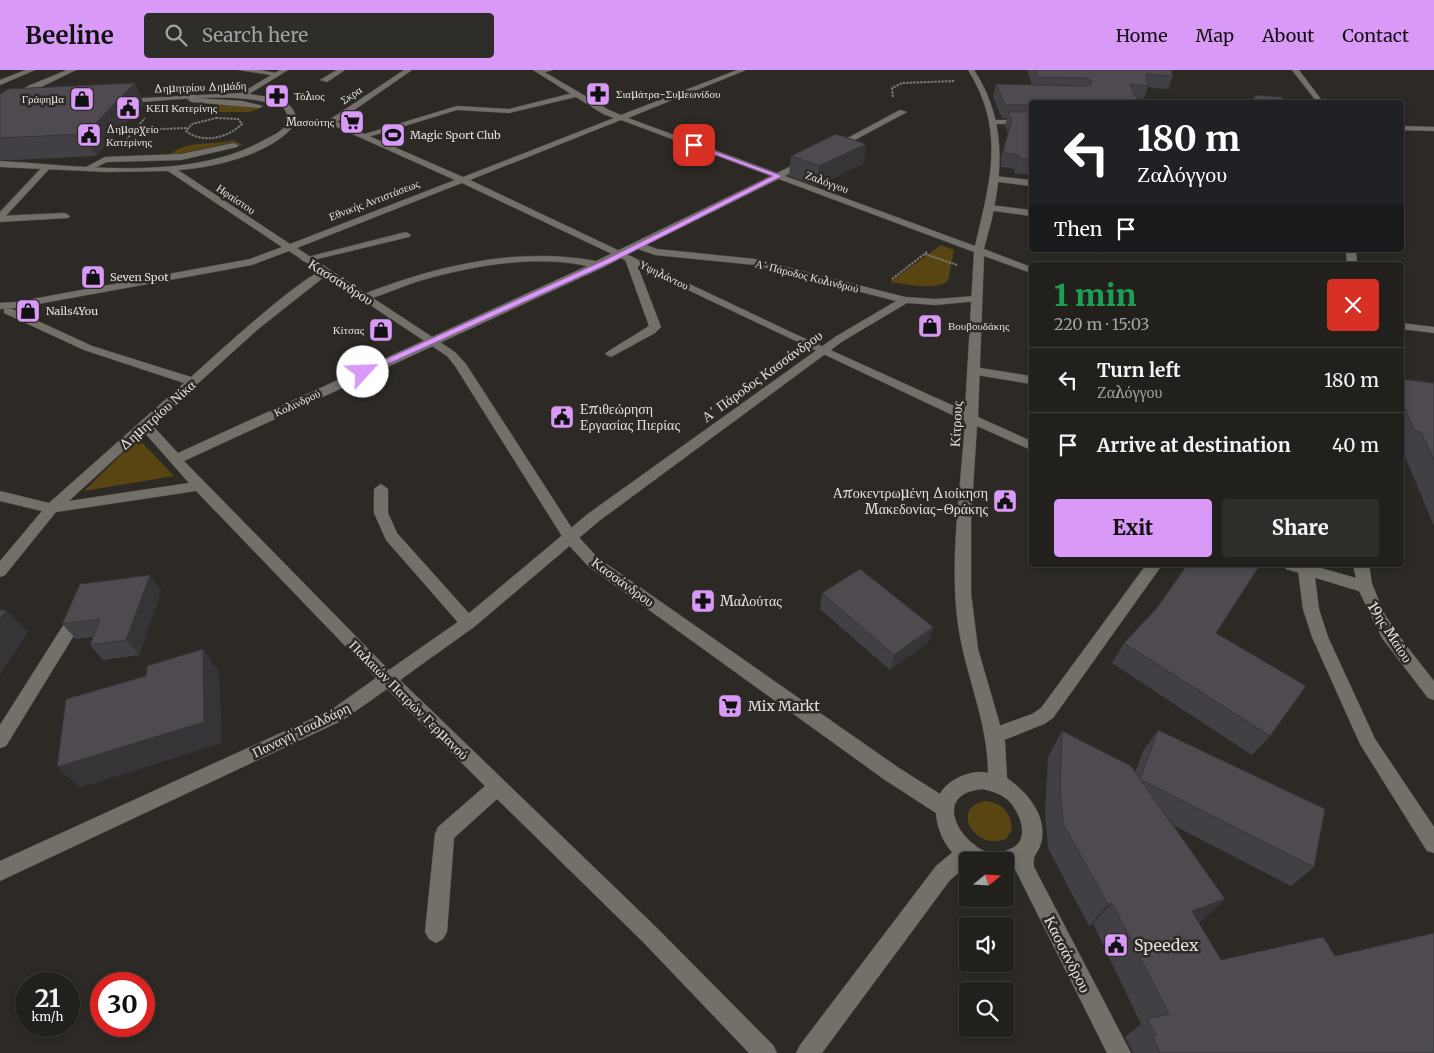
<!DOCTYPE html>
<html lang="en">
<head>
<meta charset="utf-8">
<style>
	:root { --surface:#22201c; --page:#2e2d29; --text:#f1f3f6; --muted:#a2a3a3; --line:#3f3e3b; --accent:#d99af7 }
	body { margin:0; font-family:Merriweather,serif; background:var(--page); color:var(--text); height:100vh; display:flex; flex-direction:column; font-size:19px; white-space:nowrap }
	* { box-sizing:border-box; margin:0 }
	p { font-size:16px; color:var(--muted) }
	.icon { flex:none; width:28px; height:28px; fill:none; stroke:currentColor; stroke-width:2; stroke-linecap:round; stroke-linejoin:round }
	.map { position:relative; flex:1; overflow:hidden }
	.side { position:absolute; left:1029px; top:192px; width:375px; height:305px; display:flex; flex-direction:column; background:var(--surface); border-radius:5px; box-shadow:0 2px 8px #0003,0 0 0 1px var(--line) }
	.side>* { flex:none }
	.hud { position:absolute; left:1029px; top:30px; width:375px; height:152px; border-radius:5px; box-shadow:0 2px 8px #0003,0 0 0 1px var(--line); background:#202124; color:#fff; overflow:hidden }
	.needle { width:32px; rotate:72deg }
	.buttons { position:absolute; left:959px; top:782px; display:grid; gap:10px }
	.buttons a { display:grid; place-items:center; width:55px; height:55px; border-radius:5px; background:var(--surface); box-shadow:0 2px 8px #0003,0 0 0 1px var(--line); font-size:25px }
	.speed { position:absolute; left:15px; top:902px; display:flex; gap:10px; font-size:25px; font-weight:700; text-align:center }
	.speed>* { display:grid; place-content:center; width:65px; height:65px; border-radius:50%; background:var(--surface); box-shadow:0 2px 8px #0003,0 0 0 1px var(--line); line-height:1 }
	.speed small { font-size:12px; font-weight:400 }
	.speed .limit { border:8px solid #d22; background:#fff; color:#111 }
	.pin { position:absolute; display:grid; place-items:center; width:42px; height:42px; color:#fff; margin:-21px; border-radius:10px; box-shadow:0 2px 8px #0006 }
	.me { position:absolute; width:55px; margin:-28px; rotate:65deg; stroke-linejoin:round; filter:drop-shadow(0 0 4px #0008) }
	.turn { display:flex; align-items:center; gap:18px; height:105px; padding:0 25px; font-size:22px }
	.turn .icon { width:65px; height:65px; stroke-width:2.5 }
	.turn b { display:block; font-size:35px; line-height:42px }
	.then { display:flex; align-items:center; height:48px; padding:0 25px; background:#0003; gap:10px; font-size:19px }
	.round { display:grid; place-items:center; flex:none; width:52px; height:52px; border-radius:5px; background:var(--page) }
	.head { display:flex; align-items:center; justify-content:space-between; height:85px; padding:0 25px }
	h1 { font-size:30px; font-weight:800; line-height:38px; color:#1e9e55 }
	.primary-button { display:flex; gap:10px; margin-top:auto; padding:10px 25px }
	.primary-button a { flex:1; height:58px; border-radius:5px; background:var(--accent); color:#111; font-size:20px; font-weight:800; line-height:58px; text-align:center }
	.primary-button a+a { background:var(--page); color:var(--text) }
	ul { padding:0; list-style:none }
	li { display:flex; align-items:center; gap:15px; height:65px; padding:0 25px; border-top:1px solid var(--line) }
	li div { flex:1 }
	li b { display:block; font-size:19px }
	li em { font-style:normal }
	header { display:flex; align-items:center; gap:30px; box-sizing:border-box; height:70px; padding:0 25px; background:var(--accent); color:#111 }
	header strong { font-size:24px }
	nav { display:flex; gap:28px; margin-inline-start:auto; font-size:18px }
	.search { width:350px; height:45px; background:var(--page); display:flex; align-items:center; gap:12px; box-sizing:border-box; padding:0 18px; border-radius:5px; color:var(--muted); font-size:19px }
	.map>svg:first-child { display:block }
	.green { fill:#594512 }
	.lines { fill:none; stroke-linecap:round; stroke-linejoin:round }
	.lane-casing { stroke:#4a4844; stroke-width:1 }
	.street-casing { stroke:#4a4844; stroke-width:1 }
	.secondary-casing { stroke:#4a4844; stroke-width:1 }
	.path { stroke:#7a7874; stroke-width:2; stroke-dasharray:2.5 1; stroke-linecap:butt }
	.lane { fill:#737069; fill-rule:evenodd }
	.street { fill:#737069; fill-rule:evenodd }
	.secondary { fill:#737069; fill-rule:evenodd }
	.wall { fill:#434045 }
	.shaded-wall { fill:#373438 }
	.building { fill:#4e4a50; stroke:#373438 }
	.route { fill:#d99af7; stroke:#8d64a1 }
	.labels { text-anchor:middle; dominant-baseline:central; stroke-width:5; stroke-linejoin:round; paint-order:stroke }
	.far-street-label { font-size:11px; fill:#e1e0dc; stroke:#2d2a25 }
	.far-poi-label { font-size:11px; fill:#e1e0dc; stroke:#2d2a25; text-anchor:start }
	.street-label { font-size:14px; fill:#e1e0dc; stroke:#2d2a25 }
	.poi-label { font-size:14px; fill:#e1e0dc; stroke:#2d2a25; text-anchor:start }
	.near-poi-label { font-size:16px; fill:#e1e0dc; stroke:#2d2a25; text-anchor:start }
	.near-street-label { font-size:16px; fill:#e1e0dc; stroke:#2d2a25 }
</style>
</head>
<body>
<header>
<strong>Beeline</strong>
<div class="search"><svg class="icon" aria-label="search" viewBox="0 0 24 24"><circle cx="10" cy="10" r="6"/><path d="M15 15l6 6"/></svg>Search here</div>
<nav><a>Home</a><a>Map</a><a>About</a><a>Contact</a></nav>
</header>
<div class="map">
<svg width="1434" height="983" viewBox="0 0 1434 983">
	<rect width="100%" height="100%" fill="#2d2a25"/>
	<g class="green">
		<path d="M215,34L256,38L266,36L250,42H217L214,36Z"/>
		<path d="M233,70L243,75L239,76L233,72L169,86C185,69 213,76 233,70Z"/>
		<path d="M941,175L954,180L948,211C933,221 908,214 890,212Z"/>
		<path d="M138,368L174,406L84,421Z"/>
		<path d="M985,731C1001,732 1011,742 1012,759L1006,769C975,782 949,737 985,731Z"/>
	</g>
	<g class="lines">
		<defs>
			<g id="lane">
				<path d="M337,0H345L327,12L320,10Z"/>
				<path d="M190,25H196V28L242,31L263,36L259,38L192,32L188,30Z"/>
				<path d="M234,73L238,75L237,77L181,90L107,92L88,101L84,98L105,87L181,84Z"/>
				<path d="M65,143L70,146L68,148L0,152V146Z"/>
				<path d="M381,414L388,419V443L397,463L474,549L476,553L474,557L468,559L462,557L386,470L374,443V419Z"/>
				<path d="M1308,495L1314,500L1319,539L1328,567L1375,669L1434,757V783L1427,781L1360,674L1312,567L1303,539L1298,500L1301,496Z"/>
			</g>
			<g id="street">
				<path d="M26,0H35L0,15V10Z"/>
				<path d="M239,0H260L281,4L277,6Z"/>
				<path d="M543,0H553L539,4V2Z"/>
				<path d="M577,22L581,24L580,26L509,43L457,40L365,68L358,66L457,36L509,39Z"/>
				<path d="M900,40L907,42L836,80L829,78Z"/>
				<path d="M993,50H1031V54H990V50Z"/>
				<path d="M1401,56L1434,57V61L1401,60Z"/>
				<path d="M806,89L810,92L809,94L646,175L657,179L755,189L905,227L935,229L975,226L980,229L979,231L935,235L907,233L843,271L599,451L474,557L400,610L657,858L773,975L777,983H749L643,872L497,729L454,768L447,862L443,869L436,873L429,869L425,862L435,764L438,757L485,716L387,619L343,650L0,811V791L331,640L376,608L196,421L56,442L5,505L0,507V491L42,441L0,431V421L49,433L184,313L84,280L4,243V239H12L92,276L191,307C209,291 312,195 329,199V203L257,260L152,355L178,383L587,196C534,185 475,195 423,210C404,215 385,225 365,230L361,229V225C435,196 517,176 596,191ZM638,179L655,185L755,195L896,231L835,267L589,443L462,549L389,600L184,391L604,197ZM144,362L189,413L69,431Z"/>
				<path d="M45,94L52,96L3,149L0,150V142Z"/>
				<path d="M994,106L1031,110V116L991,111L990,109Z"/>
				<path d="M990,135L1031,140V146L987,140L985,138Z"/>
				<path d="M406,162L411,165L409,167L305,192L300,189Z"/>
				<path d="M630,186L635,189L661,257L655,263L611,287L605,284L607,282L649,256L625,189Z"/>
				<path d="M974,297L1031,306V314L970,304V298Z"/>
				<path d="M1146,495H1162L1053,648L1044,654L994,674L988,672L985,666L988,660L1032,644L1041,638Z"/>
				<path d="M70,552L76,554L78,558L76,562L6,676L0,678V655L64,554Z"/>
				<path d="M968,772L975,775L978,782L975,789L968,791V795L950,810L822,983H796L800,975L936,796L961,775Z"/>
			</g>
			<g id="secondary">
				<path d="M67,0H76L0,37V32L28,16Z"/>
				<path d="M280,0H288L249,24C266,27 297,28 296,51L329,50L404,0H412L337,52L463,107L614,48L603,44L533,0H541L609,40L621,45L737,0H746L628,48L975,176C990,112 1006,60 968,0H974C1002,42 1004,89 994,138C992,152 987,165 984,179L1031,197V203L984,186L978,347L1031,371V380L977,356L971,451V523L978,579L1005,672L1007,708C1027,722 1048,746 1041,773C1038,785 1032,783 1034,797L1131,983H1107L1014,797L1005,800V791C994,791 975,794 966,791C947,785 937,760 936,743L885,710L588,496L565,471L455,296L447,286L289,181L252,195L16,238L0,239V233L16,232L250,189L282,177L168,101L107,102L0,97V91C83,96 189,112 264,70C274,65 286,60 289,48L284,38C239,19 173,31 124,33L120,31L124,29L241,23ZM621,50L974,182L965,341L795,264L470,110ZM330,54L455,110L290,174L178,100C212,98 273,84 294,55ZM462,113L965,351C961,416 950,482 957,547C963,601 988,649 988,703C972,699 948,709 940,724L899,698L598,488L575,463L466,294L455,282L297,178ZM982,719C992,721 1002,724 1009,731C1021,744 1031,771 1010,779C1007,780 1003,783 999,783C975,788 935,741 964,724C969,721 976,720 982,719Z"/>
				<path d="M1292,0H1299L1323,32H1317Z"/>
				<path d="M1346,180H1356L1357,195H1347Z"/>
				<path d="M1401,253L1434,257V263L1401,259Z"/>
				<path d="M1283,495H1310L1356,508L1353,495H1369L1372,514L1385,545L1405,574L1434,611V630L1428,628L1382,568L1359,521L1286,499Z"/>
			</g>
		</defs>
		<use href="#lane" class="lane-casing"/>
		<use href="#street" class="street-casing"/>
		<use href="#secondary" class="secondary-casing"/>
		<g class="path">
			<path d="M893,27L892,18L902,13L955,11"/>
			<path d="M216,48L238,49L242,54C228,68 202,74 186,61L192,54Z"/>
			<path d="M135,60L188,58"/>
			<path d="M126,70L145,48"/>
			<path d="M925,184L957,195"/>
			<path d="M892,209L927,182"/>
		</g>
		<use href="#lane" class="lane"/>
		<use href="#street" class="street"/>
		<use href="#secondary" class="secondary"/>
	</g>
	<g class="wall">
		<path d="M1027,0H1171L1173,6L1168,19L1148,17L1144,29L1137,28L1138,32H1031V105L1014,103L1015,99L1001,97V87L1008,63L1005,56L1007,48H1002L993,27L996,14L1032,15Z"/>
		<path d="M0,24L144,34L96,86L14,90H0Z"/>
		<path d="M791,86L864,93L817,116L789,106Z"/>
		<path d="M1096,180H1100L1098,186Z"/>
		<path d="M1434,313V456L1404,384H1401V331Z"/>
		<path d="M161,521L139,585L103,590L90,575L93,567L76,569L62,554Z"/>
		<path d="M822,523L933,557L928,573L890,600L820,539Z"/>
		<path d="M1216,563L1270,666L1252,685L1112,593L1124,573Z"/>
		<path d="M1158,660L1314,797L1291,816L1173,755L1225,829L1201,851L1198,852L1221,890L1335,886L1434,983H1132L1133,982L1125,967L1141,954L1093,854L1089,856L1048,778L1045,741L1048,687L1062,661L1135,702L1143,681Z"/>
	</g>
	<g class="shaded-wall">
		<path d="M135,13L144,34L96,86L85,64Z"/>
		<path d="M866,74L864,93L817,116L819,96Z"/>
		<path d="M150,505L161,521L139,585L126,570Z"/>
		<path d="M6,540L28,562L0,605V549Z"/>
		<path d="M933,557L928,573L890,600L894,585Z"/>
		<path d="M203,579L219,602L222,673L80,718L57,697Z"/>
		<path d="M1225,829L1201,851L1169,862L1192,841Z"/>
		<path d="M1112,833L1093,854L1089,856L1108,834Z"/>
	</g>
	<g class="building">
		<path d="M1035,0H1171L1173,6L1146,4L1148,16L1130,14L1138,32L1114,30V32H1031V35H1005L996,14L1086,16L1091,14L1092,11L1086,8L1038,7Z"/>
		<path d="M135,13L85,64L0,68V24L8,19Z"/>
		<path d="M1255,25L1281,27L1286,32H1253Z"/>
		<path d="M1008,42H1031V90L1018,88L1019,85L1004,83L1005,73L1012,51Z"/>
		<path d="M836,64L866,74L819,96L791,86Z"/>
		<path d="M1401,309L1434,313V390L1421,362L1415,361L1401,331Z"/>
		<path d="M1187,495H1260L1216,563L1306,616L1270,666L1124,573L1156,539Z"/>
		<path d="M860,499L933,557L894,585L822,523Z"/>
		<path d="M150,505L126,570L90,575L100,549L62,554L80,514Z"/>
		<path d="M0,540H6L0,549Z"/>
		<path d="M203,579L204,652L57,697L66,629L146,606L147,596Z"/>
		<path d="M1158,660L1325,739L1314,797L1141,710L1140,709Z"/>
		<path d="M1062,661L1131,696L1225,829L1192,841L1221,890L1323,867L1335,886L1434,863V983H1160L1153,968L1156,965L1147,949L1169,944L1112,833L1108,834L1063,754L1060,716Z"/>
	</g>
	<path class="route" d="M692,73L782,106L610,193L366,304H360V301L605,190L773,106L692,76Z"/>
	<defs>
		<symbol id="pharmacy-square" viewBox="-11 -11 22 22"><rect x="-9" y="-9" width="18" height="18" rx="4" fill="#d99af7" stroke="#2d2a25"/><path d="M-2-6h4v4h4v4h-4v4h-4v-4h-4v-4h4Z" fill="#111"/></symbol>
		<symbol id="shop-square" viewBox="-11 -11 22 22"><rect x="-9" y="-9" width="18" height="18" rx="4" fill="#d99af7" stroke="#2d2a25"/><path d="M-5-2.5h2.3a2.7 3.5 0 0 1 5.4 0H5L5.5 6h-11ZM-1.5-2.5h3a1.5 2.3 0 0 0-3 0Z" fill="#111"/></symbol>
		<symbol id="civic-square" viewBox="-11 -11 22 22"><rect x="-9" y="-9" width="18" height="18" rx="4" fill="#d99af7" stroke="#2d2a25"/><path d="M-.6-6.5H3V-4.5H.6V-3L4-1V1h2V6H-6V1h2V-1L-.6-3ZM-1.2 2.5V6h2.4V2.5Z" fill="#111"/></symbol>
		<symbol id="supermarket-square" viewBox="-11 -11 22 22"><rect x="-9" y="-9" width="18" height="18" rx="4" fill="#d99af7" stroke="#2d2a25"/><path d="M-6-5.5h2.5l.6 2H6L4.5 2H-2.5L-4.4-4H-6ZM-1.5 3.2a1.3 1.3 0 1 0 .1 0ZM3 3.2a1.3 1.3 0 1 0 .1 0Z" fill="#111"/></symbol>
		<symbol id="stadium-square" viewBox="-11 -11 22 22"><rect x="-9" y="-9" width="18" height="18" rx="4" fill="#d99af7" stroke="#2d2a25"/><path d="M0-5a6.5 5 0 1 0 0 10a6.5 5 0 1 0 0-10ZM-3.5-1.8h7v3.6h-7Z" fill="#111"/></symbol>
	</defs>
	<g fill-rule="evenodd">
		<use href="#pharmacy-square" x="584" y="10" width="28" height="28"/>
		<use href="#pharmacy-square" x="263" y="12" width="28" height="28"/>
		<use href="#shop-square" x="68" y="15" width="28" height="28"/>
		<use href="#civic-square" x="114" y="24" width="28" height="28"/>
		<use href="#supermarket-square" x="338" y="38" width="28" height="28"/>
		<use href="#civic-square" x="75" y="51" width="28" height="28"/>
		<use href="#stadium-square" x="379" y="51" width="28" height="28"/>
		<use href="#shop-square" x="79" y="193" width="28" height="28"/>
		<use href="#shop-square" x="14" y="227" width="28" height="28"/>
		<use href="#shop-square" x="916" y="242" width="28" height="28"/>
		<use href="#shop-square" x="367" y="246" width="28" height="28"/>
		<use href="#civic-square" x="548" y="333" width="28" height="28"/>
		<use href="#civic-square" x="991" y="417" width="28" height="28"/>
		<use href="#pharmacy-square" x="689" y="517" width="28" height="28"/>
		<use href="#supermarket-square" x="716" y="622" width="28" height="28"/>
		<use href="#civic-square" x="1102" y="861" width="28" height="28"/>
	</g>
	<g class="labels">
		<g class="far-street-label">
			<text transform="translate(200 17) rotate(-2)">Δημητρίου Δημάδη</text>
			<text transform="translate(351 25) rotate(-34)">Σκρα</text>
			<text transform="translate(827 112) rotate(20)">Ζαλόγγου</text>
			<text transform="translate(236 129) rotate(34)">Ηφαίστου</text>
			<text transform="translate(374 130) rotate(-21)">Εθνικής Αντιστάσεως</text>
			<text transform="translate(664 205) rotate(26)">Υψηλάντου</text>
			<text transform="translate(807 206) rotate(14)">Α΄ Πάροδος Κολινδρού</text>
			<text transform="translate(297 333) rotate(-25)">Κολινδρού</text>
		</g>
		<g class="far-poi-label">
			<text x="616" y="24">Σιαμάτρα-Συμεωνίδου</text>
			<text x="294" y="26">Τόλιος</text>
			<text x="64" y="29" text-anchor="end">Γράφημα</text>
			<text x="146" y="38">ΚΕΠ Κατερίνης</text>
			<text x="334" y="52" text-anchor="end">Μασούτης</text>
			<text x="106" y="59">Δημαρχείο<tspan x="106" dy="13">Κατερίνης</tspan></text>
			<text x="410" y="65">Magic Sport Club</text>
			<text x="110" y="207">Seven Spot</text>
			<text x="46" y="241">Nails4You</text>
			<text x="948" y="256">Βουβουδάκης</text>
			<text x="364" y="260" text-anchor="end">Κίτσας</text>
		</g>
		<g class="street-label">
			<text transform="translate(341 212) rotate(32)">Κασσάνδρου</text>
			<text transform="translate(762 306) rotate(-36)">Α΄ Πάροδος Κασσάνδρου</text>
			<text transform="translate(157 345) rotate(-42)">Δημητρίου Νίκα</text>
			<text transform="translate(956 354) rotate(-87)">Κίτρους</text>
			<text transform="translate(623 512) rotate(36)">Κασσάνδρου</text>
			<text transform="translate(1390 562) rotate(57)">19ης Μαΐου</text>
			<text transform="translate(409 630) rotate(45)">Παλαιών Πατρών Γερμανού</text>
			<text transform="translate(301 660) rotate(-26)">Παναγή Τσαλδάρη</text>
		</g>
		<g class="poi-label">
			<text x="580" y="339">Επιθεώρηση<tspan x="580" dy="16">Εργασίας Πιερίας</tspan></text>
			<text x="988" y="423" text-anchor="end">Αποκεντρωμένη Διοίκηση<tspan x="988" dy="16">Μακεδονίας-Θράκης</tspan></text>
			<text x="720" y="531">Μαλούτας</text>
			<text x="748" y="636">Mix Markt</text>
		</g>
		<g class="near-poi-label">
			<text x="1134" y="875">Speedex</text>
		</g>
		<g class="near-street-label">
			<text transform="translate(1068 884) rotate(63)">Κασσάνδρου</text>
		</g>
	</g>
</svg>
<div class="buttons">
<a><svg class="needle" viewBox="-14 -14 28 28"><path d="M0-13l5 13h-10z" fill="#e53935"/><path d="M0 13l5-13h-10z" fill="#a2a3a3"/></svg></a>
<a><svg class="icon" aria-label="sound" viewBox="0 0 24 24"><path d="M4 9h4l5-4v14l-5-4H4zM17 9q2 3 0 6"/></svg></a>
<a><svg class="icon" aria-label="search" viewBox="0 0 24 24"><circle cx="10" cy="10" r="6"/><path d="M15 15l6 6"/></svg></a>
</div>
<div class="speed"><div>21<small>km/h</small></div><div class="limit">30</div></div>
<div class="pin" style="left:694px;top:75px;background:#d93025"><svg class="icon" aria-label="arrive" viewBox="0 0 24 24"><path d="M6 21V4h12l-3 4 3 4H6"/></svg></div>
<svg class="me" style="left:363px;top:302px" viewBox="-20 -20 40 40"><circle r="19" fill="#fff"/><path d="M0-13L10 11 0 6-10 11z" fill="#d99af7"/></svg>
<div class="hud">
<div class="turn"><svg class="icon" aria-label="left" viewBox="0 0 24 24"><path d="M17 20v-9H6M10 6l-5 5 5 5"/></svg><div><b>180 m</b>Ζαλόγγου</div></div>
<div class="then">Then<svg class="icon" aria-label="arrive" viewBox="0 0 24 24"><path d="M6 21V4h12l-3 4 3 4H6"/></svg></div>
</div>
<section class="side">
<div class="head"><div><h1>1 min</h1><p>220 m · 15:03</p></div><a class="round" style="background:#d93025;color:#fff"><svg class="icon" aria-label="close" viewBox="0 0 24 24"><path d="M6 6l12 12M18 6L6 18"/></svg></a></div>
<ul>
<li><svg class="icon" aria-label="left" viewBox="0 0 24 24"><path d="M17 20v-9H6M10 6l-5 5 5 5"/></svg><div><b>Turn left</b><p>Ζαλόγγου</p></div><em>180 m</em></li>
<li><svg class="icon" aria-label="arrive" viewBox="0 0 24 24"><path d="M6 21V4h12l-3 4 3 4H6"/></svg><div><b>Arrive at destination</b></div><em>40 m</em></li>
</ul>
<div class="primary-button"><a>Exit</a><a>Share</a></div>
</section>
</div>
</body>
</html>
